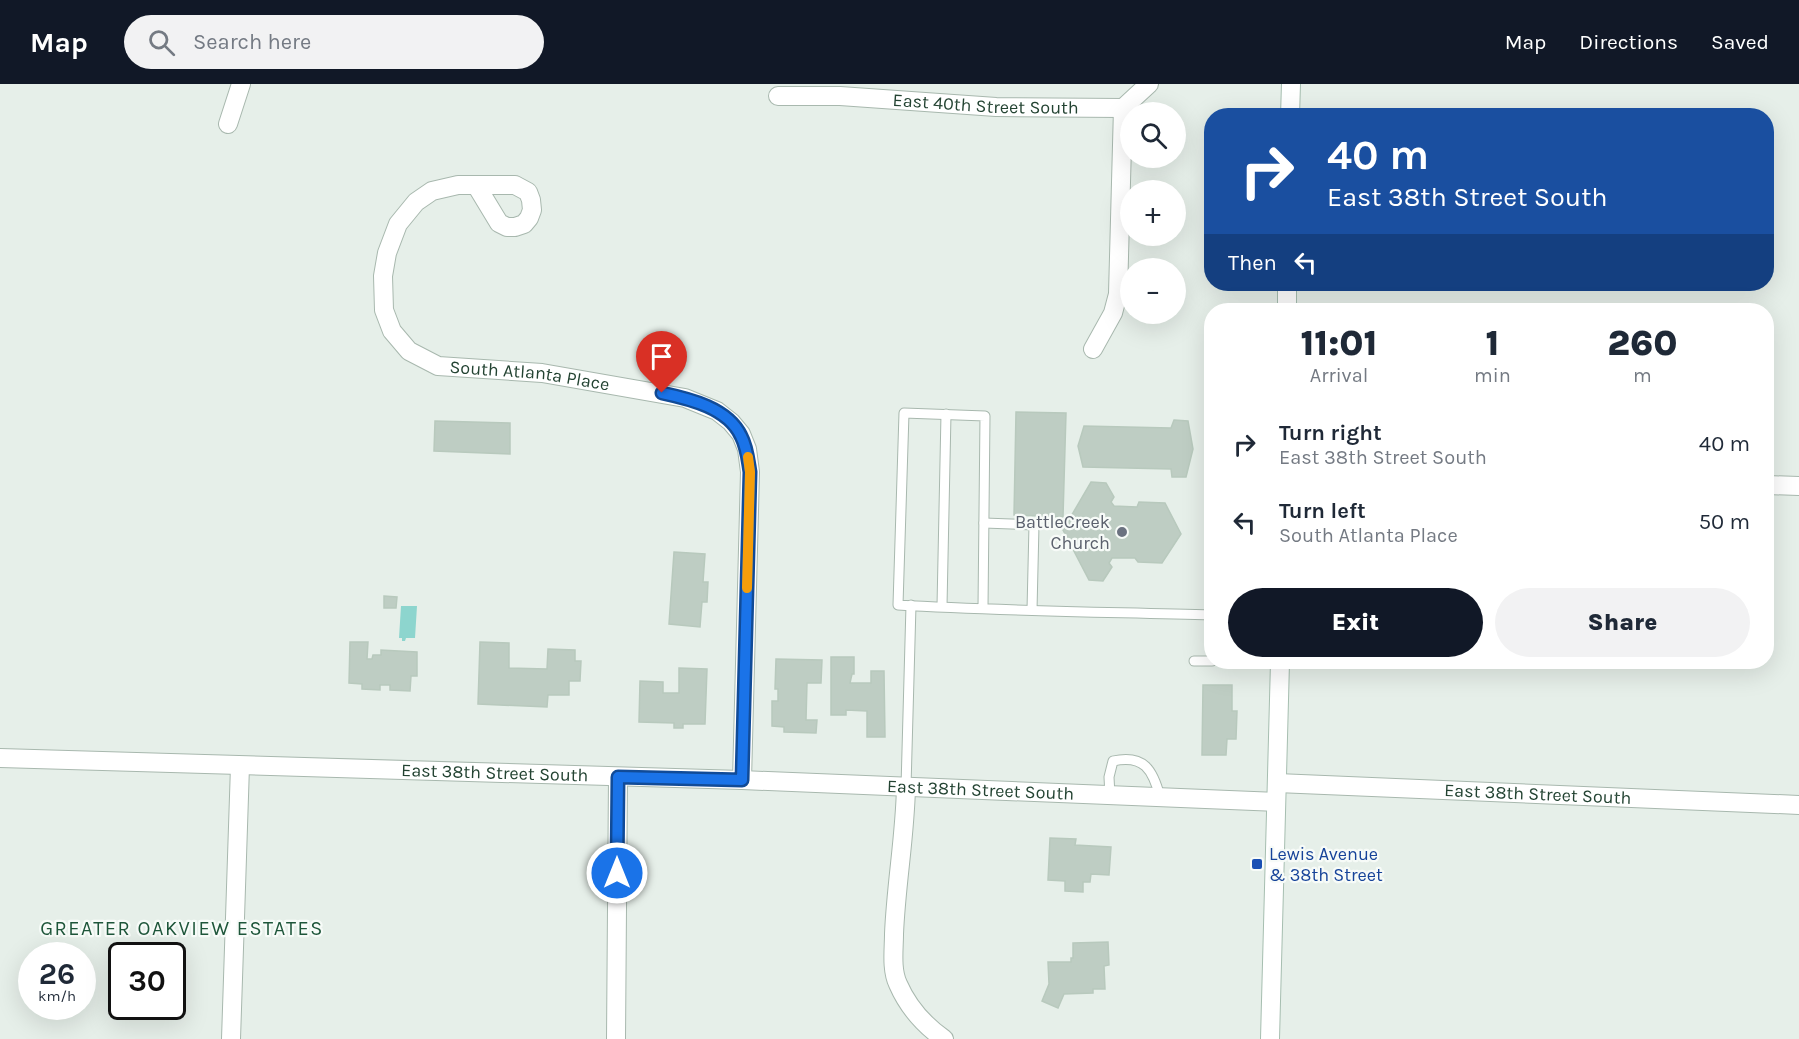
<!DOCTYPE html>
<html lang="en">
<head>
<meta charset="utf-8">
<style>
	:root { --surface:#fff; --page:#f2f2f3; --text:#1f2937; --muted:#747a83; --accent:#111827 }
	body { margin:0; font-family:Karla,sans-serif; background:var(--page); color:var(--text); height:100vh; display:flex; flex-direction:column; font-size:22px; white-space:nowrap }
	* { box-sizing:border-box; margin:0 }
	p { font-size:20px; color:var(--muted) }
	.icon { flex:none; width:33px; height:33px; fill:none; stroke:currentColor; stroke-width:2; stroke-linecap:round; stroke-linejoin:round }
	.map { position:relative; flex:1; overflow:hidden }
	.side { position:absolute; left:1204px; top:219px; width:570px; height:366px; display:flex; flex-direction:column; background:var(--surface); border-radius:24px; box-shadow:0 6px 24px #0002 }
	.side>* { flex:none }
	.guide { position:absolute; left:1204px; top:24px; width:570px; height:183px; border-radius:24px; box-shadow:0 6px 24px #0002; background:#1a4fa0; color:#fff; overflow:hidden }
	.fabs { position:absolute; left:1120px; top:18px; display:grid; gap:12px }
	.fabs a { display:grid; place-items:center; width:66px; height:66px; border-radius:50%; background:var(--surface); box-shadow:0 6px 24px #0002; font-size:30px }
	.speed { position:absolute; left:18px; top:858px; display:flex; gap:12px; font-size:30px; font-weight:700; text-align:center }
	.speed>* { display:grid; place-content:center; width:78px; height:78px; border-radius:50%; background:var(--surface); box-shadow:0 6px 24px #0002; line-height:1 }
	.speed small { font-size:15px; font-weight:400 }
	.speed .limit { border:3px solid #111; border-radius:9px; background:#fff; color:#111 }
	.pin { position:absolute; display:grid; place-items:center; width:51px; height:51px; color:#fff; margin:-62px -26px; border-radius:50% 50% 50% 0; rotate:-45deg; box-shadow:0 0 6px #0007 }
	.pin .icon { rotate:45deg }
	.me { position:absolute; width:66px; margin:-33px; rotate:0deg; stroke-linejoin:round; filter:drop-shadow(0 0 4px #0008) }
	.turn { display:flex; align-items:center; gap:21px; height:126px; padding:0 24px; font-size:27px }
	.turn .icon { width:78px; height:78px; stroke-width:2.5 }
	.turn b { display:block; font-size:42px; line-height:51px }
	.then { display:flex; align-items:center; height:57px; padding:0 24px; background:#0003; gap:12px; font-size:22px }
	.eta { display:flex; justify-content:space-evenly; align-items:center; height:102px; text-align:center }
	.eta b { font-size:36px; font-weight:800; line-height:42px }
	.cta { display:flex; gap:12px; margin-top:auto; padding:12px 24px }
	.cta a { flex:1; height:69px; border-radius:36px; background:var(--accent); color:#fff; font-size:24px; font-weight:800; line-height:69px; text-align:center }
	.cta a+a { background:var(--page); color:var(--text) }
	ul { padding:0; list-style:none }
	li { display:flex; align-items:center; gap:18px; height:78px; padding:0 24px }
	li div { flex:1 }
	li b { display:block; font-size:22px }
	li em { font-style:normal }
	header { display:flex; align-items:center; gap:36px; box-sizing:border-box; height:84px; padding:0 30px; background:var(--accent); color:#fff }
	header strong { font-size:28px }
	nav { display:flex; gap:33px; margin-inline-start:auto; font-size:21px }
	.search { width:420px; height:54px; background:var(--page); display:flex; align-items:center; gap:15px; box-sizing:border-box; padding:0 21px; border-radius:33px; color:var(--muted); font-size:22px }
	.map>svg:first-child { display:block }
	.water { fill:#8dd5ce }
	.building { fill:#becdc3; stroke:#b8c9bd; stroke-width:1.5 }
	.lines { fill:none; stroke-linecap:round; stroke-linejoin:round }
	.service-casing { stroke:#a8b8ae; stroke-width:11 }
	.minor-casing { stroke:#a8b8ae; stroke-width:20 }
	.secondary-casing { stroke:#a6beb0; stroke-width:20 }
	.service { stroke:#fff; stroke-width:9 }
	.minor { stroke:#fff; stroke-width:18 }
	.secondary { stroke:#fff; stroke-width:18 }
	.route-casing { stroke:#114b97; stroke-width:15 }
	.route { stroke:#1a73e8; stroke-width:10 }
	.slow { stroke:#f59e0b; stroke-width:10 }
	.worship-dot { fill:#6b7280; stroke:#f7fbf8; stroke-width:2 }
	.transit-dot { fill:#1a4fb4; stroke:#f7fbf8; stroke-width:2 }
	.labels { text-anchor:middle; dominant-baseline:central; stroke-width:4.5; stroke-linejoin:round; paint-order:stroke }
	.street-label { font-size:18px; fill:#234332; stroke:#f7fbf8 }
	.worship-label { font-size:18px; fill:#5b616d; stroke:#f7fbf8; text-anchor:end }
	.transit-label { font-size:18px; fill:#164399; stroke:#f7fbf8; text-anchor:start }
	.neighbourhood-label { font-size:20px; letter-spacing:1.5px; fill:#1e563a; stroke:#f7fbf8 }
</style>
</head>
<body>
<header>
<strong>Map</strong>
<div class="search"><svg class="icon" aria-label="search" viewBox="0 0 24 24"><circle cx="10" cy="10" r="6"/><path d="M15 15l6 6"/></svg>Search here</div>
<nav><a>Map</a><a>Directions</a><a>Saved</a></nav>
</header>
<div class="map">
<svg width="1799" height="955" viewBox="0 0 1799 955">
	<rect width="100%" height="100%" fill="#e6efe9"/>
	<path class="water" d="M401,522H417L415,554H406L405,557H402V554H399Z"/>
	<g class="building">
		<path d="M1016,328L1066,329L1063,433L1014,431Z"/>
		<path d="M1174,336L1188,337L1193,365L1186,393H1172L1171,385L1083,383L1078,362L1084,342L1171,344Z"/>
		<path d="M435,337L510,339V370L434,367Z"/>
		<path d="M1091,398L1106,399L1114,413L1111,418L1114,422L1137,423L1139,418L1165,419L1181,450L1162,479L1138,478L1135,474H1112L1109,479L1112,483L1103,497L1089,496L1063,446Z"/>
		<path d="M674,468L705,470L703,498H708L707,518H702L700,543L669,540Z"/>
		<path d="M384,512L397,513L396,524H384Z"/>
		<path d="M350,558H368L367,575H372L373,571H381V566L417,568V592H411L410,607L390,606V601H380V606L362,605V600L349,599Z"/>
		<path d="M480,558L509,559V584L547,585L548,565L575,566V577H581L580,597H569V611H548L547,623L478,620Z"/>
		<path d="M831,573H854V590H852L850,599H871V587H884L885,653H867V627L846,626V631H831Z"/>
		<path d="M776,575L822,576L821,599H807L806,636H817L816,649L784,648V643L772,642V617H778V605H775Z"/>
		<path d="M679,584L707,585L705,640H683V644H674V639L639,638L640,597L663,598V609H679Z"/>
		<path d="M1203,601H1232V627H1237L1236,655H1227L1226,671H1202Z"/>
		<path d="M1050,754L1076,755L1075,761L1111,763L1109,791L1091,790L1090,798H1083V808L1065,807V797L1048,796Z"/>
		<path d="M1108,858L1109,881L1104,882L1105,905H1093V909L1064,910L1058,924L1042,917L1049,900L1048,878H1071V874H1073V859Z"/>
	</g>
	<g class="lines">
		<defs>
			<g id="service">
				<path d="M984,439L1034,441L1032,526"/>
				<path d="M942,522L946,330"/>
				<path d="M983,524L985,332L904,329L898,521C1002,527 1107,528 1212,531"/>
				<path d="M1194,577H1212"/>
				<path d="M906,703L911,521"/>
				<path d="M1110,712L1109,693L1113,677C1144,670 1153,686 1160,713"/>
			</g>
			<g id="minor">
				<path id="s1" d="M778,12H840L996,23L1123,24L1149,0"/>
				<path d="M228,40L241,0"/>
				<path id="s2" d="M476,101L499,139L507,143H515L524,140L529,134L532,126L531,116L528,108L515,101H458L432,107L416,118L398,140L387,169L383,192L384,226L392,247L409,267L438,282L542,289L685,314L717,327L731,338L741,350L747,365L750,388L742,696"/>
				<path d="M1093,265L1113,229L1118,210L1123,24"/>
				<path d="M1767,401L1799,402"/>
				<path id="s3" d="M0,674L742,696L1276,718"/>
				<path id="s4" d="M1277,699L1799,721"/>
				<path d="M906,703C905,752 896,801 894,850C894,865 891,885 898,900C908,923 924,941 944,955"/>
				<path d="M231,955L240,682"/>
				<path d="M616,955L618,693"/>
			</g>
			<g id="secondary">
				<path d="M1290,32L1291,0"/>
				<path d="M1287,226V200"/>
				<path d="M1270,955L1280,578"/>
			</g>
		</defs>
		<use href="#service" class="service-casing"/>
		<use href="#minor" class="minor-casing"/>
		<use href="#secondary" class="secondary-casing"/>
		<use href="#service" class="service"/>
		<use href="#minor" class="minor"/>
		<use href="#secondary" class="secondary"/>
	</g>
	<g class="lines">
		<defs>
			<path id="route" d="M617,789L618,693L742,696L750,388C748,376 747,363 741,352C728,324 690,315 662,309"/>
		</defs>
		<use href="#route" class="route-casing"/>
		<use href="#route" class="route"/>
		<path class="slow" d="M747,504L750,388L748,373"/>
	</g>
	<circle class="worship-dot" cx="1122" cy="448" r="6"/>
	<rect class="transit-dot" x="1251" y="774" width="12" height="12" rx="3"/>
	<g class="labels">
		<g class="street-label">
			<text stroke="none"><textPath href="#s1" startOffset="208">East 40th Street South</textPath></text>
			<text stroke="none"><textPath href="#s2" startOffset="514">South Atlanta Place</textPath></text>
			<text stroke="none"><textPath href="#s3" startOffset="495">East 38th Street South</textPath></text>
			<text stroke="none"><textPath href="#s3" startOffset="981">East 38th Street South</textPath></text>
			<text stroke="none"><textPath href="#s4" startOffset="261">East 38th Street South</textPath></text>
		</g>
		<g class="worship-label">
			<text x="1110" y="438">BattleCreek<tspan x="1110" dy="21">Church</tspan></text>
		</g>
		<g class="transit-label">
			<text x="1269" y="770">Lewis Avenue<tspan x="1269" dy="21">&amp; 38th Street</tspan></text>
		</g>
		<g class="neighbourhood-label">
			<text x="182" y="844">GREATER OAKVIEW ESTATES</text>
		</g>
	</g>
</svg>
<div class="fabs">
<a><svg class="icon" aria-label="search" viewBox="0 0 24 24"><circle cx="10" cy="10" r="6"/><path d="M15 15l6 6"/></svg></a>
<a>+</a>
<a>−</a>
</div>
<div class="speed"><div>26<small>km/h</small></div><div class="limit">30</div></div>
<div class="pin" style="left:662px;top:309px;background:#d93025"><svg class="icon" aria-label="arrive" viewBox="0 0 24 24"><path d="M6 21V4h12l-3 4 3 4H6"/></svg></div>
<svg class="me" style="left:617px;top:789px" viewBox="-20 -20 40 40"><circle r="17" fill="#1a73e8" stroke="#fff" stroke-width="3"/><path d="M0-11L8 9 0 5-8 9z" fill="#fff"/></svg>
<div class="guide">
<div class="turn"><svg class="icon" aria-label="right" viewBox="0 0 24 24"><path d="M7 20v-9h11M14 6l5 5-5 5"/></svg><div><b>40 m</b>East 38th Street South</div></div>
<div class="then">Then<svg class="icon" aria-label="left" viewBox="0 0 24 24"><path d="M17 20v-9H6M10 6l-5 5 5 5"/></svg></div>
</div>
<section class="side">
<div class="eta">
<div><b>11:01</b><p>Arrival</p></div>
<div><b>1</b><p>min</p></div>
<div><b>260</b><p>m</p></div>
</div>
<ul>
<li><svg class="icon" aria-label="right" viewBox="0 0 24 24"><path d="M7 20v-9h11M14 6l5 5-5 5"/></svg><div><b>Turn right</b><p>East 38th Street South</p></div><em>40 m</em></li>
<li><svg class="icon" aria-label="left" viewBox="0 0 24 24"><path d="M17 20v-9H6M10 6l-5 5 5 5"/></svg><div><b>Turn left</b><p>South Atlanta Place</p></div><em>50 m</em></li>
</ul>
<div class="cta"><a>Exit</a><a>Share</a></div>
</section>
</div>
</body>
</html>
